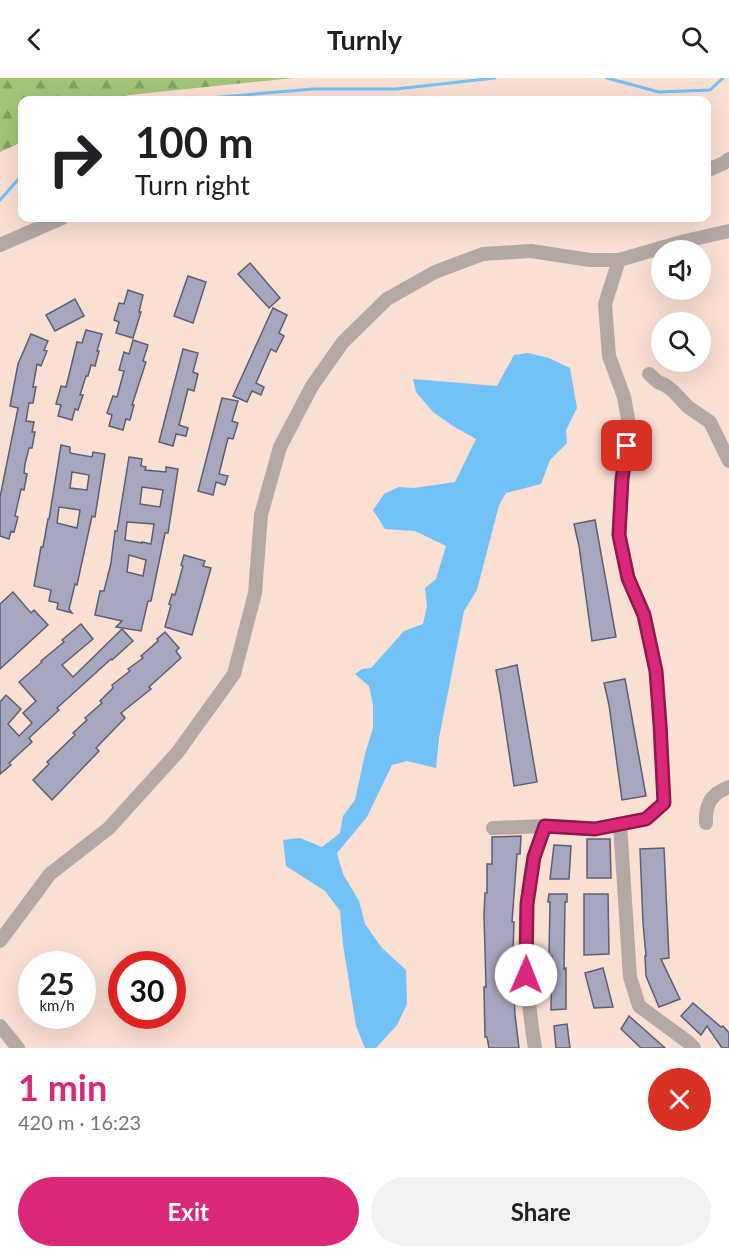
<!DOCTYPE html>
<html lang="en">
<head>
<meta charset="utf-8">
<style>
	:root { --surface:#fff; --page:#f2f2f2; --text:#202124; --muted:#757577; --accent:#db2777 }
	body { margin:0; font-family:Lato,sans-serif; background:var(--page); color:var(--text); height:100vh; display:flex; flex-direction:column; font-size:22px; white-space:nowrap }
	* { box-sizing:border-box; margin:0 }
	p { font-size:20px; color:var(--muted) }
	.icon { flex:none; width:33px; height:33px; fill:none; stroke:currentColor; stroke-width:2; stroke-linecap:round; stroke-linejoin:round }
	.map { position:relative; height:970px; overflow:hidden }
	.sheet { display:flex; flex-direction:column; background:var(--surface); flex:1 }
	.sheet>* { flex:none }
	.hud { position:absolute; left:18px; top:18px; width:693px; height:126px; border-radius:12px; box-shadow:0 6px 24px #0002; background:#fff; color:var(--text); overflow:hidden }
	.tools { position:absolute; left:651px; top:162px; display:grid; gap:12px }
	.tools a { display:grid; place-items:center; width:60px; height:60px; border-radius:50%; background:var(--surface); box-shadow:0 6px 24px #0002; font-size:30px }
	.speed { position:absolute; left:18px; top:873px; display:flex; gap:12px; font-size:30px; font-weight:700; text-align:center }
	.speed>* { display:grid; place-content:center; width:78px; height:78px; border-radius:50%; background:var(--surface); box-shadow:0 6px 24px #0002; line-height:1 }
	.speed small { font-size:15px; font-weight:400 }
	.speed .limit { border:9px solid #d22; background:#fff; color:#111 }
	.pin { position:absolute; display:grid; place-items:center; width:51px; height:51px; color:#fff; margin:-26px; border-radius:12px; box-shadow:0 3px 9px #0006 }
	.me { position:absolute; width:66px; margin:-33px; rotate:1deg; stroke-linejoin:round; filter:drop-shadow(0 0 4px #0008) }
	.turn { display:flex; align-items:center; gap:21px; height:126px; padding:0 18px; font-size:27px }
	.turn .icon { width:78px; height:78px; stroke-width:2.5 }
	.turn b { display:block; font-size:42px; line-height:51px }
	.round { display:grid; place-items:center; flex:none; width:63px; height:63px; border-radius:32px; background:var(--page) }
	.headline { display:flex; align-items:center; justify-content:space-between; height:102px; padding:0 18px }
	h1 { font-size:36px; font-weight:700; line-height:45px; color:var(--accent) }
	.cta { display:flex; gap:12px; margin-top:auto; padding:12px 18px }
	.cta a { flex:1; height:69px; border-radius:36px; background:var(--accent); color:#fff; font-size:24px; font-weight:700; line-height:69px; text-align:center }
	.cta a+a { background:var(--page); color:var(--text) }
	header { display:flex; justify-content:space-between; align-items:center; height:78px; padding:0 18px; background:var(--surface); font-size:27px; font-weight:700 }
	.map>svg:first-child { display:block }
	.forest { fill:url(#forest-firs) }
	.water { fill:#72c1f7 }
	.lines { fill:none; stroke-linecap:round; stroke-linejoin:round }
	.stream { stroke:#72c1f7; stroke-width:3 }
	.building { fill:#a6a7be; stroke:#5e5e73; stroke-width:1.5; fill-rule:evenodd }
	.minor { stroke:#b4a8a5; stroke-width:14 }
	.route-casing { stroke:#8e194d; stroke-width:15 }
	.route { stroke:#db2777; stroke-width:10 }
</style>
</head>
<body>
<header><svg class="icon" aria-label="back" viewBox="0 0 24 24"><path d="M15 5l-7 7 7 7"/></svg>Turnly<svg class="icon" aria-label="search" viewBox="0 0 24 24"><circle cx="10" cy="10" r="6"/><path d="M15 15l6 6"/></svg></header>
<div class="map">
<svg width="729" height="970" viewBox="0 0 729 970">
	<defs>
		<pattern id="forest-firs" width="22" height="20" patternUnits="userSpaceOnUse" patternTransform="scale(1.5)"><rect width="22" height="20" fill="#a2c477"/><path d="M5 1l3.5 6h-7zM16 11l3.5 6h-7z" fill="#85a062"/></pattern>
	</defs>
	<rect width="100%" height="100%" fill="#fadfd3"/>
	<path class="forest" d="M0,0H293L129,17L116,22H22V64L0,74Z"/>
	<path class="water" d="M528,275L549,280L570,290L577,330L566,352L567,365L550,382L541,406L506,415L499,427L477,512L464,533L439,660L436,690L407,683L392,687L367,739L337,775L343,796L359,823L365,846L382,870L406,892L407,926L397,947L376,970H365L356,948L343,866L340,833L325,813L286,788L283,762L300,760L322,769L340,755L343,738L355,722L365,676L373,650V627L369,608L355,596L362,591L371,590L404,553L423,546L427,528L425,510L436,501L446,468L415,453L385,451L373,432L384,416L399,409L414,410L455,404L476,361L453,348L433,334L416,314L413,301L497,308L514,277Z"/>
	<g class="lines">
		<g class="stream">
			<path d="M607,0L659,14L710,12L723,0"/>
			<path d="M186,22L313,11H396L495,0"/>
			<path d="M0,122L22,97"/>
		</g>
	</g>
	<g class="building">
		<path d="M250,185L280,220L269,230L238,196Z"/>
		<path d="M188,198L206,204L193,245L174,238Z"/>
		<path d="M128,212L143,217L139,234H141L133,260L116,255L119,244L114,242L119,225L124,226Z"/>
		<path d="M75,221L84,238L55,253L46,237Z"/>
		<path d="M273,230L287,237L279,255L284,258L276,274L271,271L256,305L264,309L261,317L252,313L247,324L233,318Z"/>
		<path d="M86,252L102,256L97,273H99L95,288L91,287L88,298H86L80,317H83L78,332L75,331L72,342L58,338L61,327L56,326L61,308L66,309L77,264L82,265Z"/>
		<path d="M31,256L48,263L44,272L47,273L41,288L37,286L33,309H36L33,325H29L26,343L34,344L32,354H35L32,370H29L25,386L24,395L27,396L24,412L21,411L15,438L18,439L14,454L11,453L9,461L0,458V419L18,330L10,328L18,286Z"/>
		<path d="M133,262L148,267L143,283L146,284L132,327H134L130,342L126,341L123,352L109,348L112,337L107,335L113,318L117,319L124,293L119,292L124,274L129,276Z"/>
		<path d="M183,271L198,275L193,294L198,296L194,313L188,311L179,347L188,350L186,358L176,356L173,368L159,364Z"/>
		<path d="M222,320L238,323L232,343L238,345L233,361L228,360L219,396L228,398L225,407L216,404L213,417L198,413Z"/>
		<path d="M61,367L70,369V375L75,376L92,379L93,374L105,376L95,439L92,438L77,507L75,506L69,531L72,535L57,531L58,525L49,523L51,512L34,508L41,469H43L48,441H49ZM72,394L89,397L87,412L70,410ZM59,429L80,432L77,450L57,445Z"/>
		<path d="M129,379L142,381L141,388L146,389L145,392L166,394V389L178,391L168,455H165L151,523H148L141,553L116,549L122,543L95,537L100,513H104L111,485L115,453H117ZM142,409L163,412L160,429L140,426ZM127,444L154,446L151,466L142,464V465L125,462ZM129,477L146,482L143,498L127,494Z"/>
		<path d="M595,442L616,559L592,563L579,468L574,446Z"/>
		<path d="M184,477L205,483L203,488L211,490L192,557L165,549L171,527L169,526L172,516L175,517L183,488L181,487Z"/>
		<path d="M13,514L31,535L34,532L48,547L0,591V526Z"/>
		<path d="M81,546L93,561L62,587L73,599L122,551L133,563L112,582L111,581L57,630L59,632L29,660L32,664L9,685L11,687L0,696V624L6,617L21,631L8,646L19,658L32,645L23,635L36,623L19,604L42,584L41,583L64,564L62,562Z"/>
		<path d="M165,554L179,570L176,573L181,580L149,609L151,611L121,635L125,640L96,670L99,673L52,722L33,702L49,686L47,684L75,657L73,655L87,642L85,640L102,625L100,623L113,610L112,607L130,593L128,591L143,580L141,578L158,563L157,561Z"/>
		<path d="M517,587L537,704L514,708L500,614L496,592Z"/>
		<path d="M625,601L646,718L622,722L609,627L604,605Z"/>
		<path d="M521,758L520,776H517L512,844H514L513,875H514L515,894H513L515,937L519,970H489L487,959H485L484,909H486L484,836L485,815H487V786H492V759Z"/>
		<path d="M587,761H610L611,800H587Z"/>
		<path d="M554,767L571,768L569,801H550Z"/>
		<path d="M664,770L669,880L661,881L680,921L659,929L646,898L645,878H646L643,845L640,771Z"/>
		<path d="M549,816H567V824H565L564,891L566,890V931L551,932L552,878H549L550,824H548Z"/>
		<path d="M584,816H608L609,876L584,877Z"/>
		<path d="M603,890L613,929L594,930L585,895Z"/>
		<path d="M693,925L721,949L723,948L729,955V970H722L707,948L701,957L681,938Z"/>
		<path d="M629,938L665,970H641L621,951Z"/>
		<path d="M567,946L570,970H556L554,948Z"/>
	</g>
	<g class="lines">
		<g class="minor">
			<path d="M706,93L724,85L729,81"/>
			<path d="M0,167L62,140"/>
			<path d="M649,296L658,304L665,307L673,313L688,329L710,344L729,383"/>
			<path d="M706,745C705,726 711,716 729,709"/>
			<path d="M620,746L630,899L639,928L688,964L694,970"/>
			<path d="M493,750L545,748L595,751L646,741L664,725L660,646L656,593L644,537L628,500L619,457L622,401L630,352L624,319L609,278L605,226L619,182"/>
			<path d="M0,863L50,796L109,750L177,675L234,596L255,515L261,437L280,369L312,308L343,264L387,221L435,194L483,176L531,173L590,182H619L685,163L729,153"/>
			<path d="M0,948L18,970"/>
			<path d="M535,970C525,908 520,841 534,779C537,769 541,759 545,748"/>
		</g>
	</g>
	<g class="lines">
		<defs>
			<path id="route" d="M526,897L527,826L534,779L545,748L595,751L646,741L664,725L660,646L656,593L644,537L628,500L619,457L622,401L627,368"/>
		</defs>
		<use href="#route" class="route-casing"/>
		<use href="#route" class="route"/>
	</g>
</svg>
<div class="tools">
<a><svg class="icon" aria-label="sound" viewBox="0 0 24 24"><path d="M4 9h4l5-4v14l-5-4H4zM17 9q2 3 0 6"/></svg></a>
<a><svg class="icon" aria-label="search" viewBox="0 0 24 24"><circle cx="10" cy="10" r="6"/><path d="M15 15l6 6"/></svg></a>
</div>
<div class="speed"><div>25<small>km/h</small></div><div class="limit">30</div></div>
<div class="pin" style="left:627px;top:368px;background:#d93025"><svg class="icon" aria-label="arrive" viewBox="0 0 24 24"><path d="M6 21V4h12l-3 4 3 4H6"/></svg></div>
<svg class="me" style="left:526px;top:897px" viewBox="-20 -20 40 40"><circle r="19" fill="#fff"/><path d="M0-13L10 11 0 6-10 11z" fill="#db2777"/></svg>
<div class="hud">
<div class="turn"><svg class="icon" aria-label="right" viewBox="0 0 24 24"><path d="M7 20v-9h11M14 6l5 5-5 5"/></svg><div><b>100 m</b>Turn right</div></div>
</div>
</div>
<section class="sheet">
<div class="headline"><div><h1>1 min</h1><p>420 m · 16:23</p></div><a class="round" style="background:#d93025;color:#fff"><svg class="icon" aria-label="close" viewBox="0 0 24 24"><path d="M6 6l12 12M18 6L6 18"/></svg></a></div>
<div class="cta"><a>Exit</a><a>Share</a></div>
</section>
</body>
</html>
